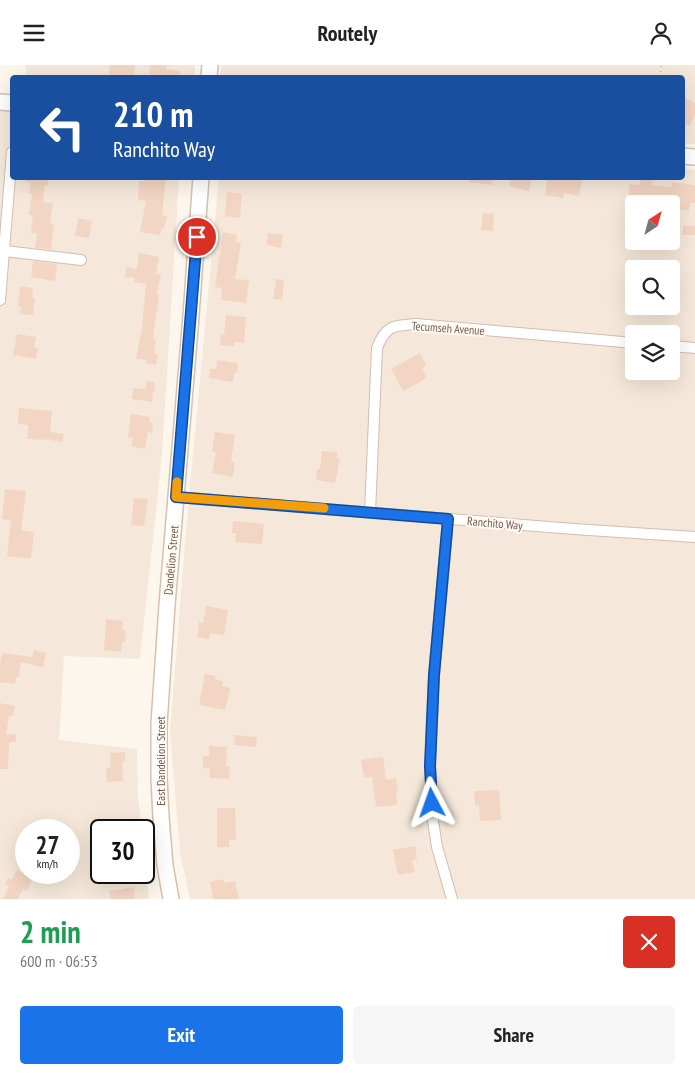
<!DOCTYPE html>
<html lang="en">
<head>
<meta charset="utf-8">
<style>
	:root { --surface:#fff; --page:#f6f6f6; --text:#222; --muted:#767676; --accent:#1a73e8 }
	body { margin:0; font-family:"PT Sans Narrow",sans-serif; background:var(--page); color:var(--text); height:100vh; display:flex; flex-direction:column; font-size:19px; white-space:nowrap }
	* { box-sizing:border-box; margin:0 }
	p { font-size:16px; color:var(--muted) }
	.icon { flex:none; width:28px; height:28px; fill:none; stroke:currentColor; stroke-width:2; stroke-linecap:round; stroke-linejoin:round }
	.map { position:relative; height:834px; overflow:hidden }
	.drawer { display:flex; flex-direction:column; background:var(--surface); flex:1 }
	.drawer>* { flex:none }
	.top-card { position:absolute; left:10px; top:10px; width:675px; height:105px; border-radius:5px; box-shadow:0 5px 20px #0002; background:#1a4fa0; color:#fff; overflow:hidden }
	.needle { width:32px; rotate:36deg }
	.buttons { position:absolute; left:625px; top:130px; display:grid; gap:10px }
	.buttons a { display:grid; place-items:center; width:55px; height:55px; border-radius:5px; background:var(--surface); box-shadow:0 5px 20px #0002; font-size:25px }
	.speed { position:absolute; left:15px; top:754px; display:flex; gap:10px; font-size:25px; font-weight:700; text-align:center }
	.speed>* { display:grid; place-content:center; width:65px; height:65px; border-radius:50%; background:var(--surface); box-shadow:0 5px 20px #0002; line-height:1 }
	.speed small { font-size:12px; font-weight:400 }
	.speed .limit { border:2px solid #111; border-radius:8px; background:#fff; color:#111 }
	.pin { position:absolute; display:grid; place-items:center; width:42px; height:42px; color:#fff; margin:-21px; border:2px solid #fff; border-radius:50%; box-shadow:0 1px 5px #0007 }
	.me { position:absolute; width:55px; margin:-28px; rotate:356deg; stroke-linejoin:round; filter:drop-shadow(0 0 4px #0008) }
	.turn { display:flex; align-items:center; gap:18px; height:105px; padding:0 20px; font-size:22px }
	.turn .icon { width:65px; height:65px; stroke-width:2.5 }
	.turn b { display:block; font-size:35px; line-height:42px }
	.round { display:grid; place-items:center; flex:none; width:52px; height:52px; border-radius:5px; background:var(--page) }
	.summary { display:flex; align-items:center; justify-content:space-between; height:85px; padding:0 20px }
	h1 { font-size:30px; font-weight:700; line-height:38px; color:#1e9e55 }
	.primary-button { display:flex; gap:10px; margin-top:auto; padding:10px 20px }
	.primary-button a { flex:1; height:58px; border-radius:5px; background:var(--accent); color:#fff; font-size:20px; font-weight:700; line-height:58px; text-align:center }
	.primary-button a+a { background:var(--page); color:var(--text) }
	header { display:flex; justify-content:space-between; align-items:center; height:65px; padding:0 20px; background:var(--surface); font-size:22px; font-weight:700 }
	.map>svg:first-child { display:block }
	.residential { fill:#f5e8da; fill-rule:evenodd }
	.building { fill:#f3d5c3 }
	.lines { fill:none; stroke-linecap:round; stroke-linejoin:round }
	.street-casing { stroke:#d1beb0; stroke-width:12 }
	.secondary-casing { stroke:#d6c0b0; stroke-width:18 }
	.path { stroke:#d9b8a5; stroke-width:2; stroke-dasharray:1 4; stroke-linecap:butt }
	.street { stroke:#fff; stroke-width:10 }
	.secondary { stroke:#fff; stroke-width:15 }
	.route-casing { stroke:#114b97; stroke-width:12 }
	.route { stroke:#1a73e8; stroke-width:9 }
	.slow { stroke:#f59e0b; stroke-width:9 }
	.labels { text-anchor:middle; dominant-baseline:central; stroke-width:4; stroke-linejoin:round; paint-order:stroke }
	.street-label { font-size:12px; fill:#7a5c4d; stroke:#fffaf3 }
</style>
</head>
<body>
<header><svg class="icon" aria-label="menu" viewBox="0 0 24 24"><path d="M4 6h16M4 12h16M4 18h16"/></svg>Routely<svg class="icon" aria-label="person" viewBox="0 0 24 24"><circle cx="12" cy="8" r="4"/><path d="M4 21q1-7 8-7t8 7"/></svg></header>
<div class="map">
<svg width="695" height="834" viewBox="0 0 695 834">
	<rect width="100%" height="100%" fill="#fdf6ec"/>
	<g class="residential">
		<rect x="26" y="0" width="169" height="12"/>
		<path d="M221,0H695V79L683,78L682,12H220Z"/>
		<path d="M0,43L12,44V112L179,113L162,390L140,594L64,591L59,675L137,684L138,731L142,765H101V808H144V782L149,834H0ZM26,765H69V808H26Z"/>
		<path d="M683,104L695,105V834H190L180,788L170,666L188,442L219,113L682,112ZM634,139H671V176H634ZM634,204H671V241H634ZM634,269H671V306H634Z"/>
	</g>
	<g class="building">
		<path d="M110,0H135L134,12H109Z"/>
		<path d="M150,0H167L166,4L180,6L179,12H149Z"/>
		<path d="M682,32L695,38V50L690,61L682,58Z"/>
		<path d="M26,112H49L48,120H45L43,137L53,138L50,159L54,160L51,184L59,185L35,183L37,169L31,168L33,150H29L32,129L29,128L31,118L26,117Z"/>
		<path d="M146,112H166L162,150L167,151L164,164L162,163L160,170L140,167L146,136L138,135L139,116H146Z"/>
		<path d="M470,112H493L492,120L469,117Z"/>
		<path d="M511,112H532L529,126L509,121Z"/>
		<path d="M548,112H566L582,116L579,131L564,128L563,133L545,130Z"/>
		<path d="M641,112L653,114L652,120L671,122L672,117L695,120V138H690L689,146L671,143V139H669L670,135L628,131L630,119L640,120Z"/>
		<path d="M227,127L242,129L240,153L225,151Z"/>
		<path d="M483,148L494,149L493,166L481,165Z"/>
		<path d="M78,153L92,156L89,173L75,171Z"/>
		<rect x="683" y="161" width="12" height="9"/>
		<path d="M223,167L237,170L236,177L241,178L235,214L249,215L246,238L221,235L222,223L215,222Z"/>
		<path d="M268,168L283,170L281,183L266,180Z"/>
		<path d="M139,188L159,192L156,209H161L157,229H159L153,274L156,275L154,289H158L156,300L146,298V295L136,294L142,262L146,219L134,217L135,213L125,212L126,202L137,204Z"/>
		<path d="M33,196L57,199L55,216L31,212Z"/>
		<path d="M276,214L284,215L282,235L273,234Z"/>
		<path d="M20,221L33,223L32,232L35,233L33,250L20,249L21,241H18Z"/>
		<path d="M226,250L246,252L244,278L234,277V281L220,280L221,270H224Z"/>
		<path d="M17,269L36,272L34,282L38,283L36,294L13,290Z"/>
		<path d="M420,288L426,300L422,303L427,313L403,326L391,304Z"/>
		<path d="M217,295L238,298L237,308H234L233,317L209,313L210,304H216Z"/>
		<path d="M147,316L155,317L154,327L153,326L152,337L132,334L133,323L146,324Z"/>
		<path d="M19,343L52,346L50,367L64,369L62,377L45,374V375L27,374L28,360L18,359Z"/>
		<path d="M131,349L150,352L149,357L153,358L152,368L148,367L145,384L131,381L133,373L128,372Z"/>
		<path d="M215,367L235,370L231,396L235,397L233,412L212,408L216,387L212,386Z"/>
		<path d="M322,386L337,387V393L340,394L335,418L316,415L317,404H320Z"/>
		<path d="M5,424L26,426L21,465L34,467L31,494L7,491L11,455L2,454Z"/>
		<path d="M134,433L148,434L144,461L131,460Z"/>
		<path d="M233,456L264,459L262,479L235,477L236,468H232Z"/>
		<path d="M206,541L228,545L224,570L210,568L209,574L197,572L199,557L203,558Z"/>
		<path d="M106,554L123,556L122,565H126L125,577H122L121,587L104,585Z"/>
		<path d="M34,585L46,588L43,602L21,597L19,612H16L15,619L0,617V600L2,588L32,592Z"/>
		<path d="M205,609L215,611V614L223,616L222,621L230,623L225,645L199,640Z"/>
		<path d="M0,638L15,641L13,651H9L6,669H16V677H9L8,704H0Z"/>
		<path d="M235,670L257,672L256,682L234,680Z"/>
		<path d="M209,681L227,682L226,701H230L229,714L210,713V704L203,703V691H209Z"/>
		<path d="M125,687V696H122L123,716L107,717L106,703L111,702L110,688Z"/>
		<path d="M383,692L386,715L396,713L398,726L396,727L397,740L376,742L372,712H364L361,695Z"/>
		<path d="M499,725L501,755L480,756L479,740H475L474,726Z"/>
		<path d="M217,743H235L236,775H229V782H217Z"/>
		<path d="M415,781L417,794L412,795L415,807L398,810L393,785Z"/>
		<path d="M17,805L33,813L27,826L23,824L18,834H3L9,821L5,819L8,813L12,815Z"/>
		<path d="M223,814L224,818L235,816L239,834H213L210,817Z"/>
		<path d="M134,822L135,834H111L109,826Z"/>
	</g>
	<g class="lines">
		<defs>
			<g id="street">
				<path d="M5,186L81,195"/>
				<path d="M0,235L12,87"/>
				<path d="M671,281L695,283"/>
				<path d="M176,432L574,464L695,472"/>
				<path d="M370,447L377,283C386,260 393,261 416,259L634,278"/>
				<path d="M448,454L434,610L430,701L433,756L437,782L452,834"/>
			</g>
			<g id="secondary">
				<path d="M209,12L210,0"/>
				<path d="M0,37L12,38"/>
				<path d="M682,91L695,92"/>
				<path d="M171,834L165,800L161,752L159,713V659L167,540L191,251L201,112"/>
			</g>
		</defs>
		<use href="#street" class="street-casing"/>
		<use href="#secondary" class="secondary-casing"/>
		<path class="path" d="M660,12L661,0"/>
		<use href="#street" class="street"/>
		<use href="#secondary" class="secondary"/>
	</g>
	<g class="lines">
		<defs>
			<path id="route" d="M197,172L176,432L448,454L434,610L430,701L432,738"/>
		</defs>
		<use href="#route" class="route-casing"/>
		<use href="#route" class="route"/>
		<path class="slow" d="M177,417L176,432L324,443"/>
	</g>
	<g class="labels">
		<g class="street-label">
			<text transform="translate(448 263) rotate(4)">Tecumseh Avenue</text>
			<text transform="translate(495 458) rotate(5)">Ranchito Way</text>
			<text transform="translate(171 495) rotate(-85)">Dandelion Street</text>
			<text transform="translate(160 696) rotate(-90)">East Dandelion Street</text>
		</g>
	</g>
</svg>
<div class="buttons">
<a><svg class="needle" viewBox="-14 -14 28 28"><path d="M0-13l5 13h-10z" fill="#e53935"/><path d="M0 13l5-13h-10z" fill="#767676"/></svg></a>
<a><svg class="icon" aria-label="search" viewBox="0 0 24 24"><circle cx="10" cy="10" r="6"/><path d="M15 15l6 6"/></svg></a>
<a><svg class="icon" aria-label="layers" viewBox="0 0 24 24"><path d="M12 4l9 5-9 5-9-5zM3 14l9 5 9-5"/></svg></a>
</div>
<div class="speed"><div>27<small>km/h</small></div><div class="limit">30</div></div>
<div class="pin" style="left:197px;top:172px;background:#d93025"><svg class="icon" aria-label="arrive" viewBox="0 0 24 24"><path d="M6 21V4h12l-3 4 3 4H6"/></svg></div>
<svg class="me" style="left:432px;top:738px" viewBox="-20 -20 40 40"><path d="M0-17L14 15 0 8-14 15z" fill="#1a73e8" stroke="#fff" stroke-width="4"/></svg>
<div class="top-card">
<div class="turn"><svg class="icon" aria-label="left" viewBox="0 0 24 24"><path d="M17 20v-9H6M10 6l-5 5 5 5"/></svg><div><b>210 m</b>Ranchito Way</div></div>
</div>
</div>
<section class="drawer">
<div class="summary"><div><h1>2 min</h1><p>600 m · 06:53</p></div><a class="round" style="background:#d93025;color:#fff"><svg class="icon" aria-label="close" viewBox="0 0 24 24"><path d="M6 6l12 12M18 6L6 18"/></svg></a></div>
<div class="primary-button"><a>Exit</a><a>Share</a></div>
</section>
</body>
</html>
